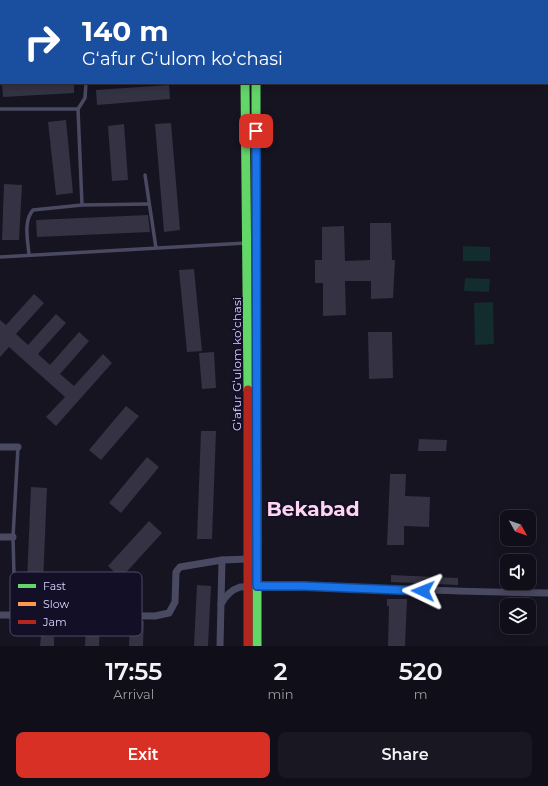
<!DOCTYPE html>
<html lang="en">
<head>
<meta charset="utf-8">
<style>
	:root { --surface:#100f19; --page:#191822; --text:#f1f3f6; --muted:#9c9ca2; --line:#302f38; --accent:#d93025 }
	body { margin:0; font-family:Montserrat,sans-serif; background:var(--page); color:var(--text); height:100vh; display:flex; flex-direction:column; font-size:15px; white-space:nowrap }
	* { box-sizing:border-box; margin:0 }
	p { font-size:13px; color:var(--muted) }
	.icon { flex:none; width:22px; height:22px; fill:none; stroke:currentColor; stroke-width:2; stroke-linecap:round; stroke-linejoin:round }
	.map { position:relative; height:646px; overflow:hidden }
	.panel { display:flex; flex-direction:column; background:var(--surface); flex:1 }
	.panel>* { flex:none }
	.guide { position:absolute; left:0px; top:0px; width:548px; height:84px; box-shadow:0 2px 10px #0003,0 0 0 1px var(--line); background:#1a4fa0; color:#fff; overflow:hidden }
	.needle { width:26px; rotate:130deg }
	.controls { position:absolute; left:500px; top:510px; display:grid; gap:8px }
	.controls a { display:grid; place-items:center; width:36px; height:36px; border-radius:8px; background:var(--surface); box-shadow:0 2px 10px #0003,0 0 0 1px var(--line); font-size:20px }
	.pin { position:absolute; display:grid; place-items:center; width:34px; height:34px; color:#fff; margin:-17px; border-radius:8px; box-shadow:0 2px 6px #0006 }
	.me { position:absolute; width:44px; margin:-22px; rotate:272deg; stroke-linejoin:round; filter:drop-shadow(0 0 3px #0008) }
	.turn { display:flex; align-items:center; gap:14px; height:84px; padding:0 16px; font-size:18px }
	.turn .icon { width:52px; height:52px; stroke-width:2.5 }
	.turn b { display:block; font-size:28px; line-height:34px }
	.eta { display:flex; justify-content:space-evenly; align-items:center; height:68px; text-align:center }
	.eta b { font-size:24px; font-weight:600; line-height:28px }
	.cta { display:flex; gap:8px; margin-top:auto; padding:8px 16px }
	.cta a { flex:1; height:46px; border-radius:8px; background:var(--accent); color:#fff; font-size:16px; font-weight:600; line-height:46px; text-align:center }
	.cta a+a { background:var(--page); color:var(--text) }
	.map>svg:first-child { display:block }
	.green { fill:#132c2d }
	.building { fill:#343243 }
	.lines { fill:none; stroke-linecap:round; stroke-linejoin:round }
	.lane { stroke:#4a4962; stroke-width:3.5 }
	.street { stroke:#4a4962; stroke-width:7 }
	.fast { stroke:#63d668; stroke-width:9 }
	.slow { stroke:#ff974d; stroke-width:9 }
	.jam { stroke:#b3261e; stroke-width:9 }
	.route-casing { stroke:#114b97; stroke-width:10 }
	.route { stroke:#1a73e8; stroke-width:7 }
	.labels { text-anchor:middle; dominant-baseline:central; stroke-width:4; stroke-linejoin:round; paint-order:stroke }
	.street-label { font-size:12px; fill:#d9d4ff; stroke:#130f26 }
	.town-label { font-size:20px; font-weight:bold; fill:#ffd6f0; stroke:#130f26 }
	.key { fill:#130f26; stroke:#4e4a67; stroke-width:1 }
	.key-label { font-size:11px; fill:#d9d4ff }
</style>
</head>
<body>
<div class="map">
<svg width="548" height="646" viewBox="0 0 548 646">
	<rect width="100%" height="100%" fill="#161421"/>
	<g class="green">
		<path d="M463,246L490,247V261H463Z"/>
		<path d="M465,278L490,279L489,292L464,291Z"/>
		<path d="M493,302L494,344L475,345L474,303Z"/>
	</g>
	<g class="building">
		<path d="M2,83H74V93L3,97Z"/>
		<path d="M169,85L170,99L97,105L96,90Z"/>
		<path d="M66,120L73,193L56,195L48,122Z"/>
		<path d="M171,123L180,230L164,232L155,124Z"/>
		<path d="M124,124L128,180L112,181L108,126Z"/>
		<path d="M4,184L22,185L19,240H2Z"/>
		<path d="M148,215L150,232L37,237L36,220Z"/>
		<path d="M370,223H391L392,260H395L393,298L371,299V281H345L346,315L323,316V283H315V260H322V227L344,226L345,261L370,260Z"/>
		<path d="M194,269L202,351L187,352L179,270Z"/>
		<path d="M34,294L44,303L16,334L28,345L56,314L66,323L38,354L50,365L79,332L89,341L60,374L74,386L103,354L112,363L56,426L46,417L65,397L9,347L0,357V320L6,325Z"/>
		<path d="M368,332H392L393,378L369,379Z"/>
		<path d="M214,352L216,388L202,389L199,353Z"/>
		<path d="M126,406L139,416L101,460L89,450Z"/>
		<path d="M201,431H216L212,539H197Z"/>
		<path d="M419,439L447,440L446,451H418Z"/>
		<path d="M147,457L159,467L121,513L109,503Z"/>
		<path d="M390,474H406L405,496L430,497L429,527L404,526V545H387Z"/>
		<path d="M31,487L47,488L42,607L26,606Z"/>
		<path d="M149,521L162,533L121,578L108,566Z"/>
		<path d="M391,575L458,578V585L391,582Z"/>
		<path d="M197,585L211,586L208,646H194Z"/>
		<path d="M387,599H407L405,646H388L389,606H387Z"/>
		<path d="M130,621H144L143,646H129Z"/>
		<path d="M86,624L100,625L99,646H85Z"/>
		<path d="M41,636L54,637V646H40Z"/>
	</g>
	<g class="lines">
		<g class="lane">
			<path d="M0,109H78"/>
			<path d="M145,175L156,248"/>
			<path d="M82,205L78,109L85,98L86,83"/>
			<path d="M29,255C28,241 23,221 33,210L82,205L149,204"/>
			<path d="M0,257L246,243"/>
			<path d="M15,615L13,537L18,447"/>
		</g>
		<g class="street">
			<path d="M0,447H18"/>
			<path d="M0,537H13"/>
			<path d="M221,604C226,595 231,590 240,587C343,585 445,592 548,593"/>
			<path d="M0,615L155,616L169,613L175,602L176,572L180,567L222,560L248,559"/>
			<path d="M220,646L222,560"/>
		</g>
		<g class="fast">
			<path d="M245,83L248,390"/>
			<path d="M256,83V318"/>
			<path d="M257,543V646"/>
		</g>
		<g class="slow">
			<path d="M243,0V1"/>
			<path d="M260,1L289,0"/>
			<path d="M0,11H1"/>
			<path d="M0,32H1"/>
			<path d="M256,318L257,543"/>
		</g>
		<g class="jam">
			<path d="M547,24H548"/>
			<path d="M248,390V646"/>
		</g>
	</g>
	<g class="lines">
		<defs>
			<path id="route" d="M256,131L257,586H303L423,591"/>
		</defs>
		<use href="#route" class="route-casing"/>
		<use href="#route" class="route"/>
	</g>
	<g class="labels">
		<g class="street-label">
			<text transform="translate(236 364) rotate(-90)">Gʻafur Gʻulom koʻchasi</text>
		</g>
		<g class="town-label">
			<text x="313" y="509">Bekabad</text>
		</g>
	</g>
	<rect x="10" y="572" width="132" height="64" rx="6" class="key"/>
	<rect x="18" y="584" width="18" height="4" fill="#63d668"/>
	<rect x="18" y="602" width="18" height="4" fill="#ff974d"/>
	<rect x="18" y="620" width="18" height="4" fill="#b3261e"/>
	<g class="key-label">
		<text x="43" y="590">Fast</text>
		<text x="43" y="608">Slow</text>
		<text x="43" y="626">Jam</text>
	</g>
</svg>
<div class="controls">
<a><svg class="needle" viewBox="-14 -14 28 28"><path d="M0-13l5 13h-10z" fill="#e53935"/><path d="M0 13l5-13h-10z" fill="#9c9ca2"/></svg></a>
<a><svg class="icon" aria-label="sound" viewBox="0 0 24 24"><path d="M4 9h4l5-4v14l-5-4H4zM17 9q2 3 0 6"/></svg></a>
<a><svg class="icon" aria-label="layers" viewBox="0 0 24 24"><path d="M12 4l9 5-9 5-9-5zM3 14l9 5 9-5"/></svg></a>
</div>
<div class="pin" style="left:256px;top:131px;background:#d93025"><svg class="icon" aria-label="arrive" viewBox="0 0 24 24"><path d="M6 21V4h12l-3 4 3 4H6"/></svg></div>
<svg class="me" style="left:423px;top:591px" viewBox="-20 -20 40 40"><path d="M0-17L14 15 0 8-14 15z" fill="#1a73e8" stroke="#fff" stroke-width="4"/></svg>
<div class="guide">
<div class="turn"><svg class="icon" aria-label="right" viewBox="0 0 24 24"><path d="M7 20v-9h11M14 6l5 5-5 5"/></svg><div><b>140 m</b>Gʻafur Gʻulom koʻchasi</div></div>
</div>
</div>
<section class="panel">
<div class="eta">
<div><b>17:55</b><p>Arrival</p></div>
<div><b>2</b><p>min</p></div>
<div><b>520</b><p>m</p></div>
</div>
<div class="cta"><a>Exit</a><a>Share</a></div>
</section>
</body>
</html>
